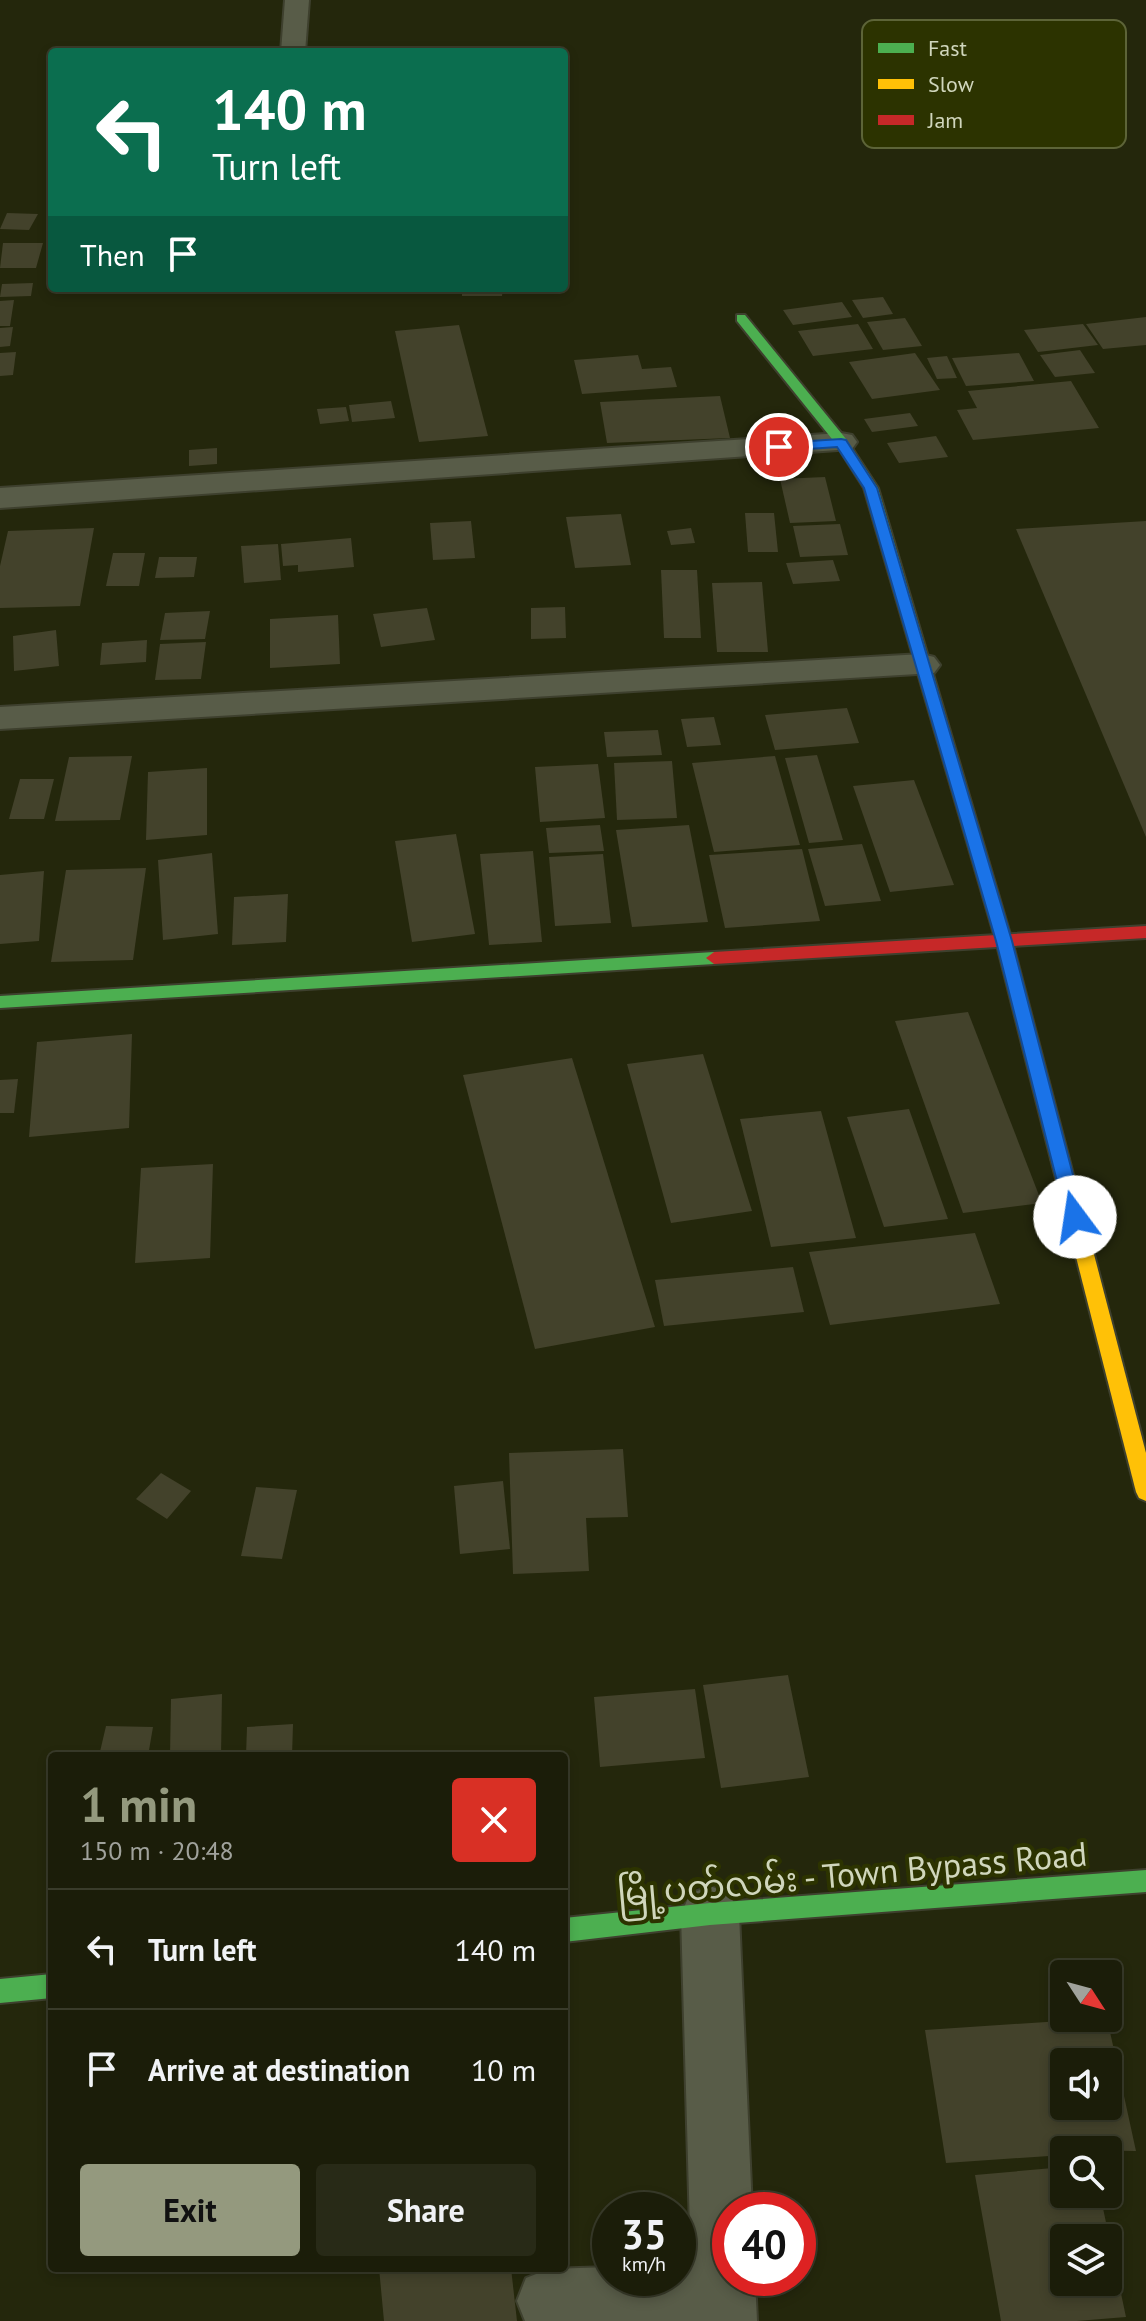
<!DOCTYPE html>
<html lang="en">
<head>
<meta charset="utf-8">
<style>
	:root { --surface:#1b1d09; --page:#282a17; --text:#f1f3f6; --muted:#a0a29c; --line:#393b2a; --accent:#94997e }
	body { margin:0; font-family:"PT Sans","Noto Sans Myanmar",sans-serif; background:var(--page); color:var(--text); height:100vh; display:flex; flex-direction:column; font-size:30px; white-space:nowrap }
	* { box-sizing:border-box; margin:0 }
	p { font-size:26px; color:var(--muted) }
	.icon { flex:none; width:44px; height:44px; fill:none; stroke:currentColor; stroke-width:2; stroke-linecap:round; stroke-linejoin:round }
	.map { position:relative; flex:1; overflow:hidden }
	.sheet { position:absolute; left:48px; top:1752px; width:520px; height:520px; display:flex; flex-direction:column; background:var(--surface); border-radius:8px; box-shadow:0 4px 12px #0003,0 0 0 2px var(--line) }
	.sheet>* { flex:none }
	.hud { position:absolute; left:48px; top:48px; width:520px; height:244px; border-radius:8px; box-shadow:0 4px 12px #0003,0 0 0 2px var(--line); background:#0b6e4f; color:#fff; overflow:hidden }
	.needle { width:52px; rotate:126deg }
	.fabs { position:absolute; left:1050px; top:1960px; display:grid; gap:16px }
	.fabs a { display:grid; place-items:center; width:72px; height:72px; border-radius:8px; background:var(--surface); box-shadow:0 4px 12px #0003,0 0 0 2px var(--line); font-size:40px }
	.speed { position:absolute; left:592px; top:2192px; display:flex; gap:16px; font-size:40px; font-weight:700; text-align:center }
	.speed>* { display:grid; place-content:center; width:104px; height:104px; border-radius:50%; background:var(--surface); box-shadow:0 4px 12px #0003,0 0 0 2px var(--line); line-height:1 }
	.speed small { font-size:20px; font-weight:400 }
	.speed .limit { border:12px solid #d22; background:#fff; color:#111 }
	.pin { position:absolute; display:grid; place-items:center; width:68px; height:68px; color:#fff; margin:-34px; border:4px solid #fff; border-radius:50%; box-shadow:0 2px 8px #0007 }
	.me { position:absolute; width:88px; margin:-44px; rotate:346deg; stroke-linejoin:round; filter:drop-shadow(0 0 6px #0008) }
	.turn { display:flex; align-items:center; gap:28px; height:168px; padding:0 32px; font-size:36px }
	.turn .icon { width:104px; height:104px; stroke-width:2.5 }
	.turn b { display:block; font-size:56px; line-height:68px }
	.then { display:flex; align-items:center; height:76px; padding:0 32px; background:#0003; gap:16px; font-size:30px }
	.round { display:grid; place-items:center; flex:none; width:84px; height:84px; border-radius:8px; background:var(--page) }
	.headline { display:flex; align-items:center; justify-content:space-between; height:136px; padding:0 32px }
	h1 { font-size:48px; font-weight:700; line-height:60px; color:var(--accent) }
	.cta { display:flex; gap:16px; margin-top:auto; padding:16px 32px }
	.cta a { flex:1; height:92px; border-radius:8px; background:var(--accent); color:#111; font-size:32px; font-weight:700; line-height:92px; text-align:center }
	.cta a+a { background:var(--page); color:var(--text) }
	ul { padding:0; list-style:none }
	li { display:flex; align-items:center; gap:24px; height:120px; padding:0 32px; border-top:2px solid var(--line) }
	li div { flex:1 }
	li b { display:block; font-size:30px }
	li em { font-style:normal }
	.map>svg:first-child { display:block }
	.building { fill:#43422b; fill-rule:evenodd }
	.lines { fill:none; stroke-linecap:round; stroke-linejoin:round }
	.street-casing { stroke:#3e402e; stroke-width:4 }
	.fast-casing { stroke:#3e402e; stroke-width:4 }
	.slow-casing { stroke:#3e402e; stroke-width:4 }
	.jam-casing { stroke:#3e402e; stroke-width:4 }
	.street { fill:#585c48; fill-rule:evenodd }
	.fast { fill:#4caf50; fill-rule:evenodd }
	.slow { fill:#ffc107; fill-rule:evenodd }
	.jam { fill:#c62828; fill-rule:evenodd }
	.route { fill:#1a73e8; stroke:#114b97; stroke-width:2 }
	.labels { text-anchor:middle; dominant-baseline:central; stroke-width:8; stroke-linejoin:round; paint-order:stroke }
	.near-street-label { font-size:34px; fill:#d0d6bc; stroke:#2c3300 }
	.key { fill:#2c3300; stroke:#5d6438; stroke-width:2 }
	.key-label { font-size:22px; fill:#d0d6bc }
</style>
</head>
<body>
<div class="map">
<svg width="1146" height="2321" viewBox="0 0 1146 2321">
	<rect width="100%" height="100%" fill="#24270c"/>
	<g class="building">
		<path d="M1040,115L1057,144L960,149L946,120Z"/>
		<path d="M7,213L38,214L29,230L0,229Z"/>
		<path d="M3,243H43L36,268H0Z"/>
		<path d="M33,283L31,296L0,297L2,284Z"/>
		<path d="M462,288H503L502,296H462Z"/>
		<path d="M883,297L893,314L863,318L852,300Z"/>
		<path d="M14,300L10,326H0V301Z"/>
		<path d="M842,302L852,317L793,325L783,310Z"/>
		<path d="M1146,317V345L1103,349L1086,324Z"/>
		<path d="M905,318L922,346L883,350L867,322Z"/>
		<path d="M858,324L873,349L813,356L798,331Z"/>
		<path d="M1083,324L1098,345L1038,352L1024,330Z"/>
		<path d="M459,325L488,436L419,442L395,331Z"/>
		<path d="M13,327L10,346L0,347V328Z"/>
		<path d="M1080,350L1095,373L1055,377L1040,355Z"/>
		<path d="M16,352L13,375L0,376V353Z"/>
		<path d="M915,353L940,390L872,399L849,362Z"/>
		<path d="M1019,353L1034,381L966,386L952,358Z"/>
		<path d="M638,355L642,369L671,367L677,387L582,394L574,360Z"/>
		<path d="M947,356L957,378L937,379L927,358Z"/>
		<path d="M1071,381L1099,428L973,440L957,410L977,408L968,391Z"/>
		<path d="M720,396L730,438L607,443L600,402Z"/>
		<path d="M391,401L395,418L352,422L349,405Z"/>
		<path d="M346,407L349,421L320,424L317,409Z"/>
		<path d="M910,413L918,426L872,432L864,419Z"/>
		<path d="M936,436L948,457L899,463L887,443Z"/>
		<path d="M217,448V464L189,466V450Z"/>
		<path d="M825,477L836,521L790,523L780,479Z"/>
		<path d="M745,513H774L778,552H748Z"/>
		<path d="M621,514L631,565L575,568L566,517Z"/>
		<path d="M471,521L475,558L433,560L430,523Z"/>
		<path d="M1146,521V837L1016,529Z"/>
		<path d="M840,524L848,555L800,557L793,526Z"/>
		<path d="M94,528L80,606L0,608V566L8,531Z"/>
		<path d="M691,528L695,543L671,545L667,531Z"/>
		<path d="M351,538L354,567L298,572V565L283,566L281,544Z"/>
		<path d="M278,544L281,580L244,583L241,546Z"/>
		<path d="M113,553H145L139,586H106Z"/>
		<path d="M159,557H197L194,577L155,578Z"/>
		<path d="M833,560L840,581L793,584L786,563Z"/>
		<path d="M661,570H697L701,638H664Z"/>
		<path d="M762,582L768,652H717L712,583Z"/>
		<path d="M565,607L566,638L531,639V608Z"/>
		<path d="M427,608L435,640L381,647L373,614Z"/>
		<path d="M210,611L205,639L160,640L165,613Z"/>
		<path d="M338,615L340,664L270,668V619Z"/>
		<path d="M56,630L59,666L14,671L13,636Z"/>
		<path d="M147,640L146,662L100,665L102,643Z"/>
		<path d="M206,642L201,679L155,680L160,644Z"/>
		<path d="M847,708L859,743L775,750L765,715Z"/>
		<path d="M714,717L721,745L687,747L681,719Z"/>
		<path d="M658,730L662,755L607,757L604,732Z"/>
		<path d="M817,755L843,840L809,843L785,758Z"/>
		<path d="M132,756L120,820L55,821L69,757Z"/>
		<path d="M775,756L800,845L714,852L692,763Z"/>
		<path d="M672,761L677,818L617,820L614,763Z"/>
		<path d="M598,764L605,818L540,822L535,767Z"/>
		<path d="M207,768V835L146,840L148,772Z"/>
		<path d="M20,779H54L44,819H9Z"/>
		<path d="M914,780L954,885L890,892L853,786Z"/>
		<path d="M600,825L604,851L549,853L546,828Z"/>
		<path d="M689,825L708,922L632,927L616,830Z"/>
		<path d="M456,834L475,934L412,942L395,841Z"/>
		<path d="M862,844L881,901L825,906L808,849Z"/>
		<path d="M802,849L820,921L725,928L709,855Z"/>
		<path d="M533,851L542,942L489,945L480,854Z"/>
		<path d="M212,853L218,934L163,940L158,860Z"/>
		<path d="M603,854L611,923L555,926L549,857Z"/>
		<path d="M146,868L133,960L51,962L66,870Z"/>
		<path d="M44,871L39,941L0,944V875Z"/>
		<path d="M288,894L286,942L232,945L234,897Z"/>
		<path d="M968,1012L1042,1203L963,1213L895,1021Z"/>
		<path d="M132,1034L129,1128L29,1137L37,1042Z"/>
		<path d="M703,1054L752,1211L671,1223L627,1064Z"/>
		<path d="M572,1058L655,1327L535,1349L463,1075Z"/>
		<path d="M18,1079L14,1113H0V1080Z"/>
		<path d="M909,1109L948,1219L884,1227L847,1117Z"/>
		<path d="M821,1111L856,1238L771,1247L740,1119Z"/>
		<path d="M213,1164L210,1258L135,1263L141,1168Z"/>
		<path d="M975,1233L1000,1304L830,1325L809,1252Z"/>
		<path d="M793,1267L804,1312L664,1326L655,1280Z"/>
		<path d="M623,1449L628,1517L586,1518L589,1571L513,1574L509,1453Z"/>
		<path d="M161,1473L191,1491L167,1519L136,1499Z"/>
		<path d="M503,1481L510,1549L460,1554L454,1486Z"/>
		<path d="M256,1487L297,1490L282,1559L241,1556Z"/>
		<path d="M788,1675L809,1777L721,1788L703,1685Z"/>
		<path d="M695,1689L705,1758L600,1767L594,1697Z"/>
		<path d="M222,1694L221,1756H170L171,1699Z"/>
		<path d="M293,1724L292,1756H246L247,1727Z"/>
		<path d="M106,1726L153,1727L148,1756H99Z"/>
		<path d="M1107,2018L1136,2151L1064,2150V2155L946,2163L925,2030ZM1064,2062H1108V2106H1064Z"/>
		<path d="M1064,2167V2194H1100L1126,2317L1077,2321H1001L975,2175ZM1064,2238H1109L1108,2282H1064Z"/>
		<path d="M379,2268H511L517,2321H384Z"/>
	</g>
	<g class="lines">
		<defs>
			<g id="street">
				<path d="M285,0H309L305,52H281Z"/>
				<path d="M841,433L852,435L857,442L852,449L0,508V488Z"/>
				<path d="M922,654L934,657L940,665L934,673L0,729V707Z"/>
				<path d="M710,1886L730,1894L739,1914L752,2210H730V2278H755L757,2321H525L517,2301L526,2278L549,2269L610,2267V2278H678V2265L691,2264L681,1914L690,1894Z"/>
			</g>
			<g id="fast">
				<path d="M737,315H745L846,439L878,488L1012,941L1069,1159L1066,1164H1054L1051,1159L996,941L864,488L836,444L737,321Z"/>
				<path d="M714,952L722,958L714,964L0,1008V996Z"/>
				<path d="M1146,1870V1892L710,1925L564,1942V1918L710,1903Z"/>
				<path d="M52,1974V1998L0,2003V1979Z"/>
			</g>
			<path id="slow" d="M1060,1152L1069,1159L1146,1453V1501L1139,1498L1136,1492L1051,1159Z"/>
			<path id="jam" d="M1146,926V938L714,964L706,958L714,952Z"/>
		</defs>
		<use href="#street" class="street-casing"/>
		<use href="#fast" class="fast-casing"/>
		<use href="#slow" class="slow-casing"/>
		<use href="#jam" class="jam-casing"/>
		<use href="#street" class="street"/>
		<use href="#fast" class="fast"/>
		<use href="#slow" class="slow"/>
		<use href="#jam" class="jam"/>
	</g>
	<path class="route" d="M841,439L846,440L877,488L1012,941L1084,1217L1075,1224L1066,1217L996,941L864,488L837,447L779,451L772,447L779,443Z"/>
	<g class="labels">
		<g class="near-street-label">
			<text transform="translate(852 1873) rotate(-5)">မြို့ပတ်လမ်း - Town Bypass Road</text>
		</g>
	</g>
	<rect x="862" y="20" width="264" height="128" rx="12" class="key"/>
	<rect x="878" y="43" width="36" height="10" fill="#4caf50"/>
	<rect x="878" y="79" width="36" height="10" fill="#ffc107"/>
	<rect x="878" y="115" width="36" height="10" fill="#c62828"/>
	<g class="key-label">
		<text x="928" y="56">Fast</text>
		<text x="928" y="92">Slow</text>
		<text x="928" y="128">Jam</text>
	</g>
</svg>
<div class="fabs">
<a><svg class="needle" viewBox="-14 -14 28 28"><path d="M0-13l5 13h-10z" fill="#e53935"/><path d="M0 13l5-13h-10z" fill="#a0a29c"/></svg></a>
<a><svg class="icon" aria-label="sound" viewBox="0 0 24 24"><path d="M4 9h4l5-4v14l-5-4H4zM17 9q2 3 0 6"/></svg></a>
<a><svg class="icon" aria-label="search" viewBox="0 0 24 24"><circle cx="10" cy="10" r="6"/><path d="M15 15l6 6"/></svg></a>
<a><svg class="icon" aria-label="layers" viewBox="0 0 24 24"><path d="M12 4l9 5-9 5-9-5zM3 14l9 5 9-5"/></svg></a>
</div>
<div class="speed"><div>35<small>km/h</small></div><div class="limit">40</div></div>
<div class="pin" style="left:779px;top:447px;background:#d93025"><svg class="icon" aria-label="arrive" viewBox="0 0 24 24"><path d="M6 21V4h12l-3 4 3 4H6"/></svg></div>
<svg class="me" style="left:1075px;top:1217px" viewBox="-20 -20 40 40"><circle r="19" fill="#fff"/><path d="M0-13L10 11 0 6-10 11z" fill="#1a73e8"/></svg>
<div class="hud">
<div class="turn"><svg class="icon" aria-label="left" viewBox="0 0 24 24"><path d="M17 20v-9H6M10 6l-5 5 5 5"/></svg><div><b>140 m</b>Turn left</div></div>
<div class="then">Then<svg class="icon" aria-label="arrive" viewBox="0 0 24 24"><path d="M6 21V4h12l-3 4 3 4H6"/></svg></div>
</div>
<section class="sheet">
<div class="headline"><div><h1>1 min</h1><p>150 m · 20:48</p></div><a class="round" style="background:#d93025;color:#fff"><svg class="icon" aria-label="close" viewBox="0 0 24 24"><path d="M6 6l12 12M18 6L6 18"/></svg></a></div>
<ul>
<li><svg class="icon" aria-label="left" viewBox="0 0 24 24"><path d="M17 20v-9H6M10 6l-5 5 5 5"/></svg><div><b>Turn left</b></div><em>140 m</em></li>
<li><svg class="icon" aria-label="arrive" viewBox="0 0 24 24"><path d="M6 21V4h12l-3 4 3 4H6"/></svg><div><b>Arrive at destination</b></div><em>10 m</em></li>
</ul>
<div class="cta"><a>Exit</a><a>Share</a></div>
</section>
</div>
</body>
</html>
